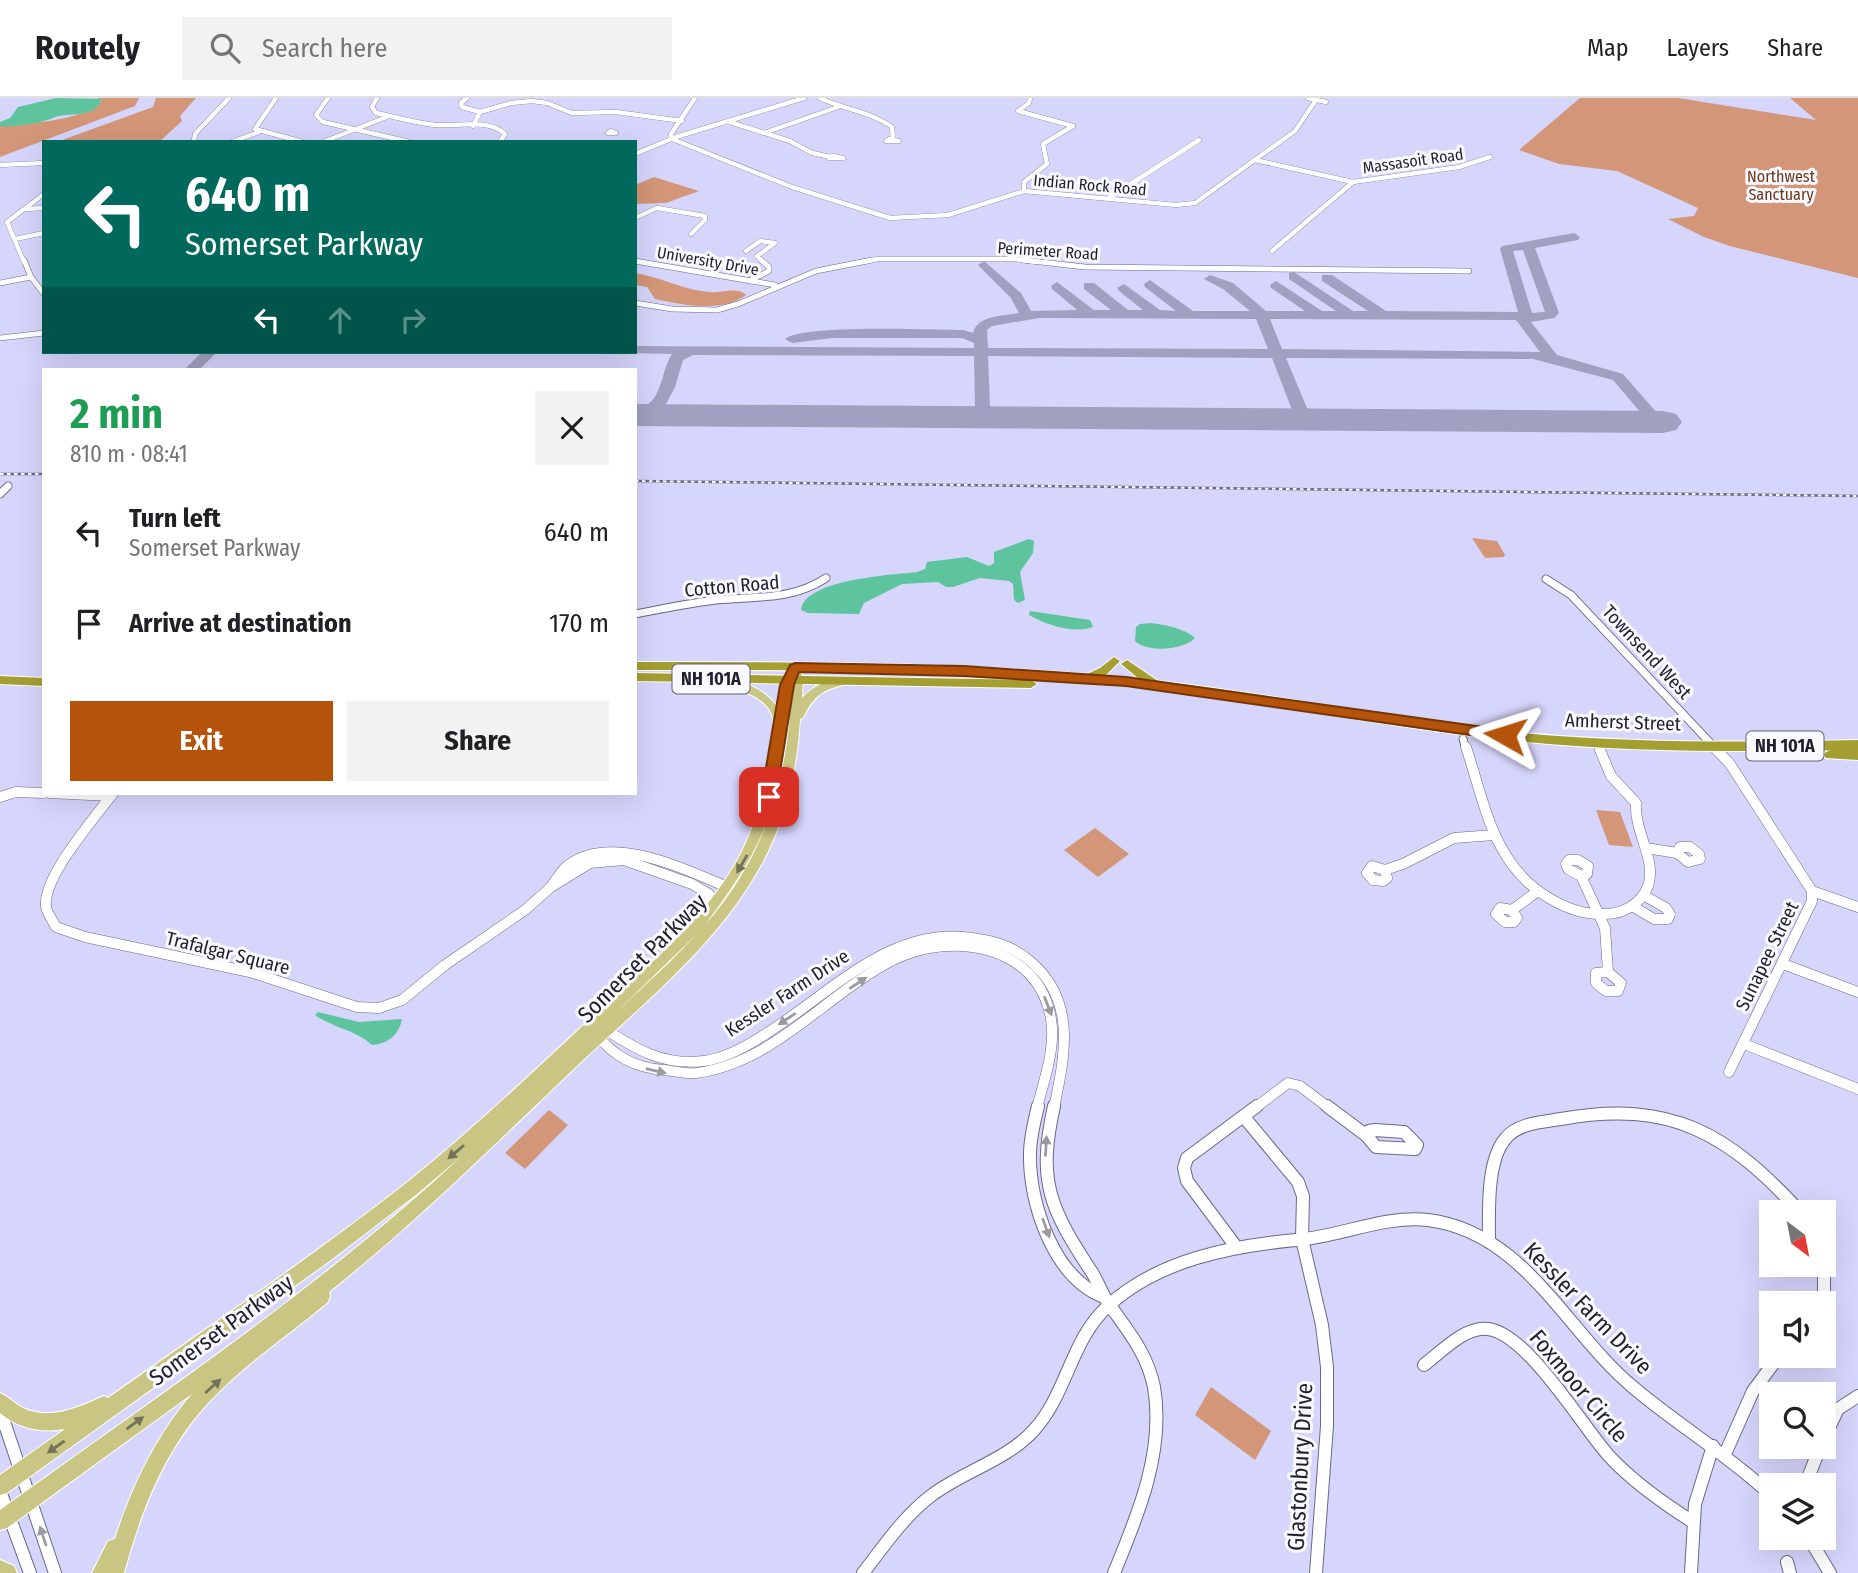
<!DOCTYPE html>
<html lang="en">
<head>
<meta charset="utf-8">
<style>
	:root { --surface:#fff; --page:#f2f2f2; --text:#202124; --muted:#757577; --line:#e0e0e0; --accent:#b45309 }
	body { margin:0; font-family:"Fira Sans Condensed",sans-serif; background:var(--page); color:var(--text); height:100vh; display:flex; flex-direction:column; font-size:26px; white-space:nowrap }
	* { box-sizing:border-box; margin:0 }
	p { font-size:23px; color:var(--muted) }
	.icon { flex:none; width:38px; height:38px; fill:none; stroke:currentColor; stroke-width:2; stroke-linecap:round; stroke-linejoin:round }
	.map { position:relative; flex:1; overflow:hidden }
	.side { position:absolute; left:42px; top:270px; width:595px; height:427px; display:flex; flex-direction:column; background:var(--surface); border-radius:0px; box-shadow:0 7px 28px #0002 }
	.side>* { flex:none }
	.top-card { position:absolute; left:42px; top:42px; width:595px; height:214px; border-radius:0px; box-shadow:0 7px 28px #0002; background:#00695c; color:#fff; overflow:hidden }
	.needle { width:46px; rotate:148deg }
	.buttons { position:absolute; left:1759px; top:1102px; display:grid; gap:14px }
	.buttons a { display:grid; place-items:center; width:77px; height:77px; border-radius:0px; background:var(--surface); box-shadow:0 7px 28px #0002; font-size:35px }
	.pin { position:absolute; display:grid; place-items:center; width:60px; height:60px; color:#fff; margin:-30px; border-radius:14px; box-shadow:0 4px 10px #0006 }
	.me { position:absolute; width:77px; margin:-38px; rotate:276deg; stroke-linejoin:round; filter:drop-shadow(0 0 5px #0008) }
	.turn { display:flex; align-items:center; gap:24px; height:147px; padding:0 28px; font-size:32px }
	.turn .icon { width:91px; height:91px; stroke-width:2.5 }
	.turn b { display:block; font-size:49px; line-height:60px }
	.lanes { display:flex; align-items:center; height:66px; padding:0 28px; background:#0003; justify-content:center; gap:35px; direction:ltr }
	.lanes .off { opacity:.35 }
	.round { display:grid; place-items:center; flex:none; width:74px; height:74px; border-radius:0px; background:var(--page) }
	.overview { display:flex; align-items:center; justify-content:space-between; height:119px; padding:0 28px }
	h1 { font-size:42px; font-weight:700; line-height:52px; color:#1e9e55 }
	.action { display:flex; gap:14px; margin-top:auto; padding:14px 28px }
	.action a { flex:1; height:80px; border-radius:0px; background:var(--accent); color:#fff; font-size:28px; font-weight:700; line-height:80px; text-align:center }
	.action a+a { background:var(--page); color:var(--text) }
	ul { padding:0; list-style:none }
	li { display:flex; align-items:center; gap:21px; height:91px; padding:0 28px }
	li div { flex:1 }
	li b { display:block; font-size:26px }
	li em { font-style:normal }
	header { display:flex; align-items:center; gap:42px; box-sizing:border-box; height:98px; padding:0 35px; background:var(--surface); border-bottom:2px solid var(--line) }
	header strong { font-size:33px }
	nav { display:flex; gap:38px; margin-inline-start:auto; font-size:24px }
	.search { width:490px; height:63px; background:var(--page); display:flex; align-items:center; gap:18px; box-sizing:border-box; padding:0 24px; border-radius:0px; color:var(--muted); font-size:26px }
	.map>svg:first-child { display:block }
	.green { fill:#d39678 }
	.water { fill:#5ec49e }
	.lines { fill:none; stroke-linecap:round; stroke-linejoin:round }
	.taxiway { fill:#a1a0c0; fill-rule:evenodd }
	.runway { fill:#a1a0c0; fill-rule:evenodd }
	.minor-far4-casing { stroke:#69688a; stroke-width:5 }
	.minor-far3-casing { stroke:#69688a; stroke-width:6 }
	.minor-far2-casing { stroke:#69688a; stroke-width:9 }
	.minor-far1-casing { stroke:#69688a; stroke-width:11 }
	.minor-casing { stroke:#69688a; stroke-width:14 }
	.major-casing { stroke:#fff; stroke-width:2 }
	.highway-casing { stroke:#fff; stroke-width:2 }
	.minor-far4 { stroke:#fff; stroke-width:4.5 }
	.minor-far3 { stroke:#fff; stroke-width:5 }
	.minor-far2 { stroke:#fff; stroke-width:7 }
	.minor-far1 { stroke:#fff; stroke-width:10 }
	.minor { stroke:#fff; stroke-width:12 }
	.major { fill:#c9c583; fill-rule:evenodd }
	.highway { fill:#a59f31; fill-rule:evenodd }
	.rail-casing { stroke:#6c6b85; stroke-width:2.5 }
	.rail { stroke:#fafafe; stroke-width:2; stroke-dasharray:3.5; stroke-linecap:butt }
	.oneway { fill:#747258 }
	.oneway2 { fill:#9b9aa1 }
	.route { fill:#b45309; stroke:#753606; stroke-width:2 }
	.labels { text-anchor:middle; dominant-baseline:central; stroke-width:6; stroke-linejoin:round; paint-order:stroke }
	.far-street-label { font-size:16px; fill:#201f2e; stroke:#fafafe }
	.far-park-label { font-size:16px; fill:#6b361b; stroke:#fafafe }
	.shield { fill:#fafafe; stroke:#61616c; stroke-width:2 }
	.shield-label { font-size:18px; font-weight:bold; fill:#201f2e }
	.street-label { font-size:19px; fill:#201f2e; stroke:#fafafe }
	.near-street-label { font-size:23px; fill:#201f2e; stroke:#fafafe }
</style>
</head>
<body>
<header>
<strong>Routely</strong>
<div class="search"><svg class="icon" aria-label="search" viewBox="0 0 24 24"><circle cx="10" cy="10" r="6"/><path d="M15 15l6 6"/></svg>Search here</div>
<nav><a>Map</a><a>Layers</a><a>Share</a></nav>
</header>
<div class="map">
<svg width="1858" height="1475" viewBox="0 0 1858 1475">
	<rect width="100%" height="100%" fill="#d6d5fc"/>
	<g class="green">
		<path d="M97,0H139L135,8L0,59V28C21,27 94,21 102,2Z"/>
		<path d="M156,0H196L180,18L182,23L159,44H57L153,9Z"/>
		<path d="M1580,0H1678L1816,22L1790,0H1858V180L1730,148L1704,139L1668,121L1694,118L1698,110L1617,73L1559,66L1519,52Z"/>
		<path d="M654,79L699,93L666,105L635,106V87Z"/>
		<path d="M635,175C661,179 683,192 709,194C722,196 737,188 746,197C723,215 682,207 655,201L647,189L635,187Z"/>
		<path d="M1472,440L1497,443L1505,457L1504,459L1485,460Z"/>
		<path d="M1596,712L1620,714L1633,749L1609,747Z"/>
		<path d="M1095,730L1129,756L1098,779L1064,752Z"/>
		<path d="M549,1012L568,1027L525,1071L505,1055Z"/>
		<path d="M1211,1289L1271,1333L1255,1362L1195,1317Z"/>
	</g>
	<g class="water">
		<path d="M56,0L102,1C95,22 69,13 53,20C44,24 20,29 0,28V24L10,20L18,9Z"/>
		<path d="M1029,441L1034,443L1033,455L1020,474L1025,502L1018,505L1014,502L1013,486L1009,483L980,480L953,489H946L938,484L902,486L864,505L859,516L808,515L801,512C805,481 892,477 917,474L925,471L927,464L967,459L989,468L994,465V454Z"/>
		<path d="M1030,513L1090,522L1093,529C1073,536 1047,527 1029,517Z"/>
		<path d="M1151,525C1165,527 1184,530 1195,540C1184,552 1147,555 1135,543L1136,529L1140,526Z"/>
		<path d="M318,914L359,924L402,921C399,937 388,946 372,947C356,932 333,930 315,917Z"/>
	</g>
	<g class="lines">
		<g class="taxiway">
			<path d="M1574,135L1580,139L1578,142L1535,150L1559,215L1554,220L1531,224L1557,257L1623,276L1657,315L1647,326H1637L1634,323L1641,315L1613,282L1533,261L1286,260L1307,310L1315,315L1331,318L1334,321L1326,326L1302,320L1281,326L1273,321L1292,312L1272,260L988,258L990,308L1014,319L1006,324L984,318L965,324L960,322L957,319L975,309L974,258L693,257L683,262L675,289L666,306L669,310L685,317L682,320L677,322L657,315L635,322V312C664,306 659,276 672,256L630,255L635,254V248L974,250V245L962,240H833L792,245L785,241C803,226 934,232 964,232L973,235C977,217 1004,218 1019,215L1011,200L978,167L984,163L1021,195L1031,213L1077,212L1052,191L1051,188L1057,184L1094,212H1111L1084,191V185H1094L1128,212H1143L1119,193L1117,190L1124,186L1160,212L1176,213L1145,189L1144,186L1150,182L1193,213H1250L1223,191L1204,181L1210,177L1233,185L1266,213H1305L1271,190L1270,187L1276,183L1322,213H1336L1289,181V175L1294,174L1353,213H1368L1322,183V177H1332L1386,213L1518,214L1500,151L1502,148ZM1523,152L1545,214H1544L1532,215L1513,153ZM1039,220L1256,221L1268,251L988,250L987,232L992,228ZM1270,221L1516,222L1540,254L1282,251Z"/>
			<path d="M202,254H217L200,271H185Z"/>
		</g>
		<path class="runway" d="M635,306L1663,313L1676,316L1682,324L1676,332L1663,335L635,328Z"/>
		<defs>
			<g id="minor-far4">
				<path d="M276,0L255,31L303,44"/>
				<path d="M328,0L316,17L323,24L410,44"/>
				<path d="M377,0L372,9L376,15C396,19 416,25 436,27C456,29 489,20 505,36L500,44"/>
				<path d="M467,0L461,5L462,9L480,14"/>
				<path d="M695,0L671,36L672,41L792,89L890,120L948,117L1024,93L1176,107L1195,105L1295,33L1316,2"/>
				<path d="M820,0C843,11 871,14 892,29L893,41"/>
				<path d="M1030,0L1029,5L1018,13L1073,28"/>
				<path d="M1308,0L1326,4"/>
				<path d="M730,24L790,43L812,55L831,59"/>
				<path d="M473,28L480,14L511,5L532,3L547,5L572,15L616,14L682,23"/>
				<path d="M611,33L616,35H608Z"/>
				<path d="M764,35L838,9"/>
				<path d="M889,41L899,43H886Z"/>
				<path d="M197,44L194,42L195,36L229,0"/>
				<path d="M231,44L259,34"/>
				<path d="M323,44L389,18"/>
				<path d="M635,56L676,39L804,0"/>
				<path d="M832,58L843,60H829Z"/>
				<path d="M1255,62L1353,84L1459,69L1490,59"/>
				<path d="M0,67L44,65"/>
				<path d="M1024,93V84L1047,66L1043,46L1073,28"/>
				<path d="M1109,100L1199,42"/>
				<path d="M25,111L44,110"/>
				<path d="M635,120L657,110L705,118V122L691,136"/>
				<path d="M15,141L44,135"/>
				<path d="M746,153L760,143L775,145L757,158L763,164"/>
				<path d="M1272,153L1353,84"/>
				<path d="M635,163L639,164"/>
				<path d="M24,164L7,124L44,96"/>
				<path d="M863,164L877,161H1014L1038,164"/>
			</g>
			<g id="minor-far3">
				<path d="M24,162L31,179L44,196"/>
				<path d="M1023,162L1085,169L1469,173"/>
				<path d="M635,163L775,187"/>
				<path d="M749,183L769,173V169L761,162"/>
				<path d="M0,185L31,179"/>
				<path d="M635,205L672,211L717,212L738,206L816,173L872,162"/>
				<path d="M0,240L44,235"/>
			</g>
			<g id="minor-far2">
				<path d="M0,396L8,388"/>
				<path d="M1546,481L1571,497L1716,651"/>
				<path d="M635,516C662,511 689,505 716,502C755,498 791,503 826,480"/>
				<path d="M1463,641L1466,651"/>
			</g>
			<g id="minor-far1">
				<path d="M1466,649C1485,706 1493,767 1549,800C1567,811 1585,817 1605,816C1623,816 1641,806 1648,788C1657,762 1634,734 1636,705L1611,678L1600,652"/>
				<path d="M1714,649L1730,666L1812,793V803L1729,974"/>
				<path d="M49,695L111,698"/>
				<path d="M113,695C95,720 42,779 46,809C47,815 53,823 56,829L85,839L250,874L357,909L379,910L402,902L445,867L525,812L551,789L590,765L624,762L692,786L709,796L711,810"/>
				<path d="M0,699L16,694L44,695"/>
				<path d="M1680,749H1690L1699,756L1700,761L1688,764L1677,755Z"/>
				<path d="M1646,750L1677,755"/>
				<path d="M1569,762H1578L1588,768L1587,776L1581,778L1568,771L1566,766Z"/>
				<path d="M1372,768L1385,772L1387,780L1383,783L1373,782L1367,775Z"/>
				<path d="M1385,772L1403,766L1454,740L1494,737"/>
				<path d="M1581,778L1605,830L1608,874"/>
				<path d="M551,789C556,782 561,773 567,768C611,733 688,773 732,791"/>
				<path d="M1812,793L1858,809"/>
				<path d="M1632,808L1654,821H1668L1670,816L1666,810L1643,797"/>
				<path d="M1500,810L1512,812L1517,820L1514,824H1505L1496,816Z"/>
				<path d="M1512,812L1538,793"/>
				<path d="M1783,866L1858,894"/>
				<path d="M1608,874L1621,885L1618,893H1606L1596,885V875Z"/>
				<path d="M602,929C635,951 663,968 704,963C726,960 749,947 767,935C830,896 891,827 972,840C995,843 1012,848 1030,863C1077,902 1065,957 1054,1010"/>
				<path d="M596,936C613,958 636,970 664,972C674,973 686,976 696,975C774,965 826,896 893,862C950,833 1039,846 1051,921C1056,950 1044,982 1037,1010"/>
				<path d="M1744,946L1858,991"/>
				<path d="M1255,1010L1288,985L1300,988L1329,1010"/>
			</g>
			<g id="minor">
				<path d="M1038,1008C1034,1024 1030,1040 1030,1056C1029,1106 1054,1180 1104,1199"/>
				<path d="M1054,1008C1037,1084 1050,1110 1091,1173C1098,1183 1101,1195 1109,1206C1128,1233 1147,1255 1154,1289C1165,1353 1138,1417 1114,1475"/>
				<path d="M1327,1008L1367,1038"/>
				<path d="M1244,1019L1298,1084L1303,1098L1302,1141L1322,1227L1327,1269V1328L1316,1475"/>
				<path d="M1375,1032L1404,1034L1417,1047L1415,1051L1376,1049L1367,1038L1369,1033Z"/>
				<path d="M1489,1144C1489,1116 1486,1062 1506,1040C1518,1025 1543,1024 1561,1021C1671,1001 1729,1036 1801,1115"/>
				<path d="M1237,1150L1187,1083L1184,1070L1187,1060L1257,1008"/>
				<path d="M1824,1165V1208"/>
				<path d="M1424,1267C1441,1254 1465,1228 1488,1231C1528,1236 1582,1328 1609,1358C1633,1384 1663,1405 1693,1424"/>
				<path d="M0,1312L55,1475"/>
				<path d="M1824,1340L1838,1311L1858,1298"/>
				<path d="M1725,1356L1753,1293L1779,1258"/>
				<path d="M1805,1388L1820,1349"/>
				<path d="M0,1393L30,1475"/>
				<path d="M1809,1440L1830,1475"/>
				<path d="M1787,1464L1790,1475"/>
				<path d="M863,1475C884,1448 904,1418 932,1397C964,1373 1007,1362 1034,1332C1067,1296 1071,1241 1108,1208C1158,1162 1231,1148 1296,1142C1339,1139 1384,1117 1428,1122C1525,1134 1566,1234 1634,1290C1679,1328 1727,1356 1771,1397"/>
				<path d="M1691,1475L1695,1406L1713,1348"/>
			</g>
			<g id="major">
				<path d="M795,567L799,568L803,582L802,600C813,587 827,583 843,579L848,583L847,586C822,592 814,597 803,620L800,621C797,673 785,726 758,772C715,848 646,903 583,962C500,1041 419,1122 329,1194L330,1198L328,1204C289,1237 244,1266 209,1304C164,1352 141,1413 124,1475H92L108,1443L115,1441C132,1388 156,1338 192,1296L7,1430L0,1432V1412C158,1298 320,1190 463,1057L417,1096L331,1162L7,1395L0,1397V1377L65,1331C42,1335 19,1331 0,1315V1295C9,1299 15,1306 23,1310C51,1323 79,1309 104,1298L108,1300C208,1229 309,1161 405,1086C470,1034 530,977 591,920C638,876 691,834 727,779C750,745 762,706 769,666C770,654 774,641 774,629C775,597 734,590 710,585L709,582L714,578C738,582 763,588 777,609C780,594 781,574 795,567ZM792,586C789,677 767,757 705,827C737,784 767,741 777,688C784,654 784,619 792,586ZM697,836L670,864L614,916Z"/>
				<path d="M0,1462L14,1468L17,1475H0Z"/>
			</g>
			<g id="highway">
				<path d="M1114,559L1120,563L1105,578L1139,581L1121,566L1127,562L1158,583C1267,595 1374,618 1483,631C1607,645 1733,645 1858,642V652C1733,654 1607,655 1482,639C1362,625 1243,599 1122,587C961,571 798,572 635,572V564C786,564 937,564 1087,576L1100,570Z"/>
				<path d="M635,575L1031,582L1037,586L1031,590L635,583Z"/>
				<path d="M0,578L44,580V588L0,586Z"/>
				<path d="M1831,652H1858V662L1826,660L1824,657L1826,654Z"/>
			</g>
		</defs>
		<use href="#minor-far4" class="minor-far4-casing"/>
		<use href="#minor-far3" class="minor-far3-casing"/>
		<use href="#minor-far2" class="minor-far2-casing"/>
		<use href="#minor-far1" class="minor-far1-casing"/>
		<use href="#minor" class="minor-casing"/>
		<use href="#major" class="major-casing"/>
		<use href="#highway" class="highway-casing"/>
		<use href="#minor-far4" class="minor-far4"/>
		<use href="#minor-far3" class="minor-far3"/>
		<use href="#minor-far2" class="minor-far2"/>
		<use href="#minor-far1" class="minor-far1"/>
		<use href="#minor" class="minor"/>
		<use href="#major" class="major"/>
		<use href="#highway" class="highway"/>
		<defs>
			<g id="rail">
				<path d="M0,376H44"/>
				<path d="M635,383L1858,398"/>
			</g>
		</defs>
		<use href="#rail" class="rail-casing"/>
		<use href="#rail" class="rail"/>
	</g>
	<defs><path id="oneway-solid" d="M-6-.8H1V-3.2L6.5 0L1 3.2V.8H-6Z" transform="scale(1.75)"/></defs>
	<g class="oneway">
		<use href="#oneway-solid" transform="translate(742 766) rotate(120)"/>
		<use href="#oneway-solid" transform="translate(456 1054) rotate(140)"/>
		<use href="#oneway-solid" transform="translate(213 1288) rotate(-42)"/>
		<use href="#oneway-solid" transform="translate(135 1325) rotate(-36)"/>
		<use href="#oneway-solid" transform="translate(56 1349) rotate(145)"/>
	</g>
	<g class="oneway2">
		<use href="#oneway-solid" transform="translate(858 885) rotate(-34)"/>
		<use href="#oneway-solid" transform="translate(1048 908) rotate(69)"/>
		<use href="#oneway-solid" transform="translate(787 921) rotate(146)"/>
		<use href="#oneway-solid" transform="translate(656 973) rotate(13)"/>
		<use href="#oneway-solid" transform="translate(1046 1048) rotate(-87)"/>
		<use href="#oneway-solid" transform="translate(1046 1130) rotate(70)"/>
		<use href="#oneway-solid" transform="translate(43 1438) rotate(-108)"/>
	</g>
	<path class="route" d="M795,565L964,568L1126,579L1505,632L1513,637L1505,642L1126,588L964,578L799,574L794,587L776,699L769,705L761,699L780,587L790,567Z"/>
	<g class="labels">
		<g class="far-street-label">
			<text transform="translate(1413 63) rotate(-8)">Massasoit Road</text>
			<text transform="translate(1090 87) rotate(5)">Indian Rock Road</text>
			<text transform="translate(1048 153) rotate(4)">Perimeter Road</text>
			<text transform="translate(708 163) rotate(10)">University Drive</text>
		</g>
		<g class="far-park-label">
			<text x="1781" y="78">Northwest<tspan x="1781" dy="18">Sanctuary</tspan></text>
		</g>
		<g class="shield">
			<rect x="672.5" y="566.5" width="77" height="29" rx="5"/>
			<rect x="1746.5" y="633.5" width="77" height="29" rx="5"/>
		</g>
		<g class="shield-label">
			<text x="711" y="581">NH 101A</text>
			<text x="1785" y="648">NH 101A</text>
		</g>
		<g class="street-label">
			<text transform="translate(732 488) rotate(-5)">Cotton Road</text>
			<text transform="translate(1647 554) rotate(47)">Townsend West</text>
			<text transform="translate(1623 624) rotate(2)">Amherst Street</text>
			<text transform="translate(228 855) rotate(14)">Trafalgar Square</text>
			<text transform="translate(1767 858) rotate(-64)">Sunapee Street</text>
			<text transform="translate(787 895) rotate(-33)">Kessler Farm Drive</text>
		</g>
		<g class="near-street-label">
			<text transform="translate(642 860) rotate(-45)">Somerset Parkway</text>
			<text transform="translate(1588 1210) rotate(46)">Kessler Farm Drive</text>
			<text transform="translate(221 1232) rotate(-36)">Somerset Parkway</text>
			<text transform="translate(1579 1288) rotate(50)">Foxmoor Circle</text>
			<text transform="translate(1300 1369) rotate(-87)">Glastonbury Drive</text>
		</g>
	</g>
</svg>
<div class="buttons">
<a><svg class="needle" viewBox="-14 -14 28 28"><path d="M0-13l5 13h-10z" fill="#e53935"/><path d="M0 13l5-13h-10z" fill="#757577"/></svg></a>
<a><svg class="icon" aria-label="sound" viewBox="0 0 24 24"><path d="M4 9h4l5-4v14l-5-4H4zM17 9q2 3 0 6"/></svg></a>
<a><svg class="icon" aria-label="search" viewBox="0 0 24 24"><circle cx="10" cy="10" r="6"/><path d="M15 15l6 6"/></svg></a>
<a><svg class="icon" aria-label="layers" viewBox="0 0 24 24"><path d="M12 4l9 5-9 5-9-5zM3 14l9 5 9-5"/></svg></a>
</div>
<div class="pin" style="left:769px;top:699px;background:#d93025"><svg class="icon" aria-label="arrive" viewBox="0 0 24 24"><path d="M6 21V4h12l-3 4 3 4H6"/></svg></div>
<svg class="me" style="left:1505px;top:637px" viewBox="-20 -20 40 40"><path d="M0-17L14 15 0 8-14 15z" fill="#b45309" stroke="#fff" stroke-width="4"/></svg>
<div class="top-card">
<div class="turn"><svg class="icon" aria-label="left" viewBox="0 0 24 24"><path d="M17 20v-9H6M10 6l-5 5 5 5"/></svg><div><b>640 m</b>Somerset Parkway</div></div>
<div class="lanes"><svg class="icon" aria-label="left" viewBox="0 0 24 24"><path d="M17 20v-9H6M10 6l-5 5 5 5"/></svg><svg class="icon off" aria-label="ahead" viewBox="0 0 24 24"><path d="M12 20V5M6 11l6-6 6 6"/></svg><svg class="icon off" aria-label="right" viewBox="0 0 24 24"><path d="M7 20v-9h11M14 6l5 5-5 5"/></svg></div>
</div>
<section class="side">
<div class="overview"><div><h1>2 min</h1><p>810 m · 08:41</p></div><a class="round"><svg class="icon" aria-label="close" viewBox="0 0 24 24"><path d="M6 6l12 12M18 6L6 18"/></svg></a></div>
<ul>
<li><svg class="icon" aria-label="left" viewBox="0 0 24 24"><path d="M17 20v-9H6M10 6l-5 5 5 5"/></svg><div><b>Turn left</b><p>Somerset Parkway</p></div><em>640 m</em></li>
<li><svg class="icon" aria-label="arrive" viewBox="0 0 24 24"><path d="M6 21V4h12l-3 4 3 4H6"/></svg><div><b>Arrive at destination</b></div><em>170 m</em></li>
</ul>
<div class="action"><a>Exit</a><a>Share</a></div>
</section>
</div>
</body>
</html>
